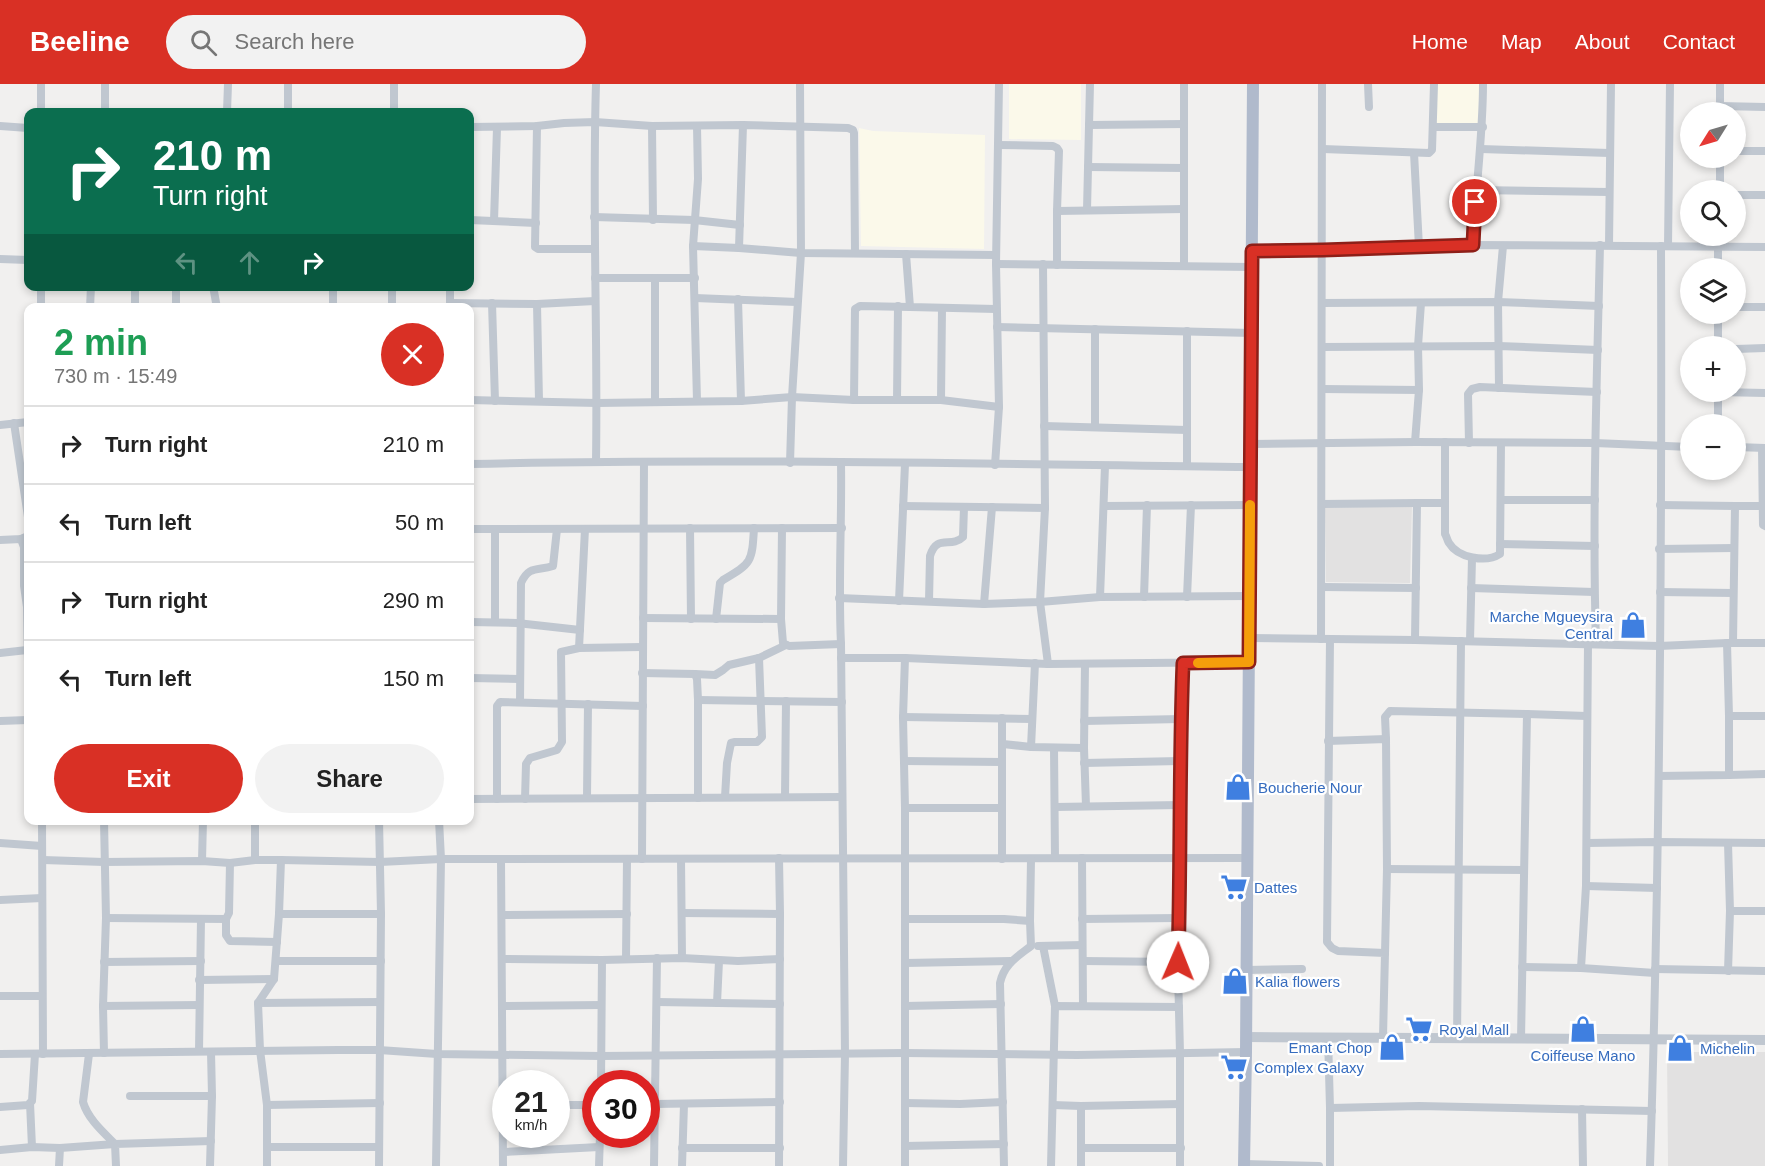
<!DOCTYPE html>
<html lang="en">
<head>
<meta charset="utf-8">
<style>
	:root { --surface:#fff; --page:#f2f2f2; --text:#222; --muted:#767676; --line:#e0e0e0; --accent:#d93025 }
	body { margin:0; font-family:Arial,sans-serif; background:var(--page); color:var(--text); height:100vh; display:flex; flex-direction:column; font-size:22px; white-space:nowrap }
	* { box-sizing:border-box; margin:0 }
	p { font-size:20px; color:var(--muted) }
	.icon { flex:none; width:33px; height:33px; fill:none; stroke:currentColor; stroke-width:2; stroke-linecap:round; stroke-linejoin:round }
	.map { position:relative; flex:1; overflow:hidden }
	.sheet { position:absolute; left:24px; top:219px; width:450px; height:522px; display:flex; flex-direction:column; background:var(--surface); border-radius:12px; box-shadow:0 3px 9px #0003 }
	.sheet>* { flex:none }
	.guide { position:absolute; left:24px; top:24px; width:450px; height:183px; border-radius:12px; box-shadow:0 3px 9px #0003; background:#0b6e4f; color:#fff; overflow:hidden }
	.needle { width:39px; rotate:233deg }
	.tools { position:absolute; left:1680px; top:18px; display:grid; gap:12px }
	.tools a { display:grid; place-items:center; width:66px; height:66px; border-radius:50%; background:var(--surface); box-shadow:0 3px 9px #0003; font-size:30px }
	.speed { position:absolute; left:492px; top:986px; display:flex; gap:12px; font-size:30px; font-weight:700; text-align:center }
	.speed>* { display:grid; place-content:center; width:78px; height:78px; border-radius:50%; background:var(--surface); box-shadow:0 3px 9px #0003; line-height:1 }
	.speed small { font-size:15px; font-weight:400 }
	.speed .limit { border:9px solid #d22; background:#fff; color:#111 }
	.pin { position:absolute; display:grid; place-items:center; width:51px; height:51px; color:#fff; margin:-26px; border:3px solid #fff; border-radius:50%; box-shadow:0 2px 6px #0007 }
	.me { position:absolute; width:66px; margin:-33px; rotate:1deg; stroke-linejoin:round; filter:drop-shadow(0 0 4px #0008) }
	.turn { display:flex; align-items:center; gap:21px; height:126px; padding:0 30px; font-size:27px }
	.turn .icon { width:78px; height:78px; stroke-width:2.5 }
	.turn b { display:block; font-size:42px; line-height:51px }
	.lanes { display:flex; align-items:center; height:57px; padding:0 30px; background:#0003; justify-content:center; gap:30px; direction:ltr }
	.lanes .off { opacity:.35 }
	.round { display:grid; place-items:center; flex:none; width:63px; height:63px; border-radius:32px; background:var(--page) }
	.summary { display:flex; align-items:center; justify-content:space-between; height:102px; padding:0 30px }
	h1 { font-size:36px; font-weight:700; line-height:45px; color:#1e9e55 }
	.button { display:flex; gap:12px; margin-top:auto; padding:12px 30px }
	.button a { flex:1; height:69px; border-radius:36px; background:var(--accent); color:#fff; font-size:24px; font-weight:700; line-height:69px; text-align:center }
	.button a+a { background:var(--page); color:var(--text) }
	ul { padding:0; list-style:none }
	li { display:flex; align-items:center; gap:18px; height:78px; padding:0 30px; border-top:2px solid var(--line) }
	li div { flex:1 }
	li b { display:block; font-size:22px }
	li em { font-style:normal }
	header { display:flex; align-items:center; gap:36px; box-sizing:border-box; height:84px; padding:0 30px; background:var(--accent); color:#fff }
	header strong { font-size:28px }
	nav { display:flex; gap:33px; margin-inline-start:auto; font-size:21px }
	.search { width:420px; height:54px; background:var(--page); display:flex; align-items:center; gap:15px; box-sizing:border-box; padding:0 21px; border-radius:33px; color:var(--muted); font-size:22px }
	.map>svg:first-child { display:block }
	.commercial { fill:#fbf9ea }
	.education { fill:#e2e1e1 }
	.lines { fill:none; stroke-linecap:round; stroke-linejoin:round }
	.minor { stroke:#c0c7d0; stroke-width:8 }
	.tertiary { stroke:#c0c7d0; stroke-width:10 }
	.primary { stroke:#b0bacc; stroke-width:12 }
	.route-casing { stroke:#8d1f18; stroke-width:15 }
	.route { stroke:#d93025; stroke-width:10 }
	.slow { stroke:#f59e0b; stroke-width:10 }
	.labels { text-anchor:middle; dominant-baseline:central; stroke-width:4.5; stroke-linejoin:round; paint-order:stroke }
	.shop-label { font-size:15px; fill:#366cbe; stroke:#fff; text-anchor:start }
</style>
</head>
<body>
<header>
<strong>Beeline</strong>
<div class="search"><svg class="icon" aria-label="search" viewBox="0 0 24 24"><circle cx="10" cy="10" r="6"/><path d="M15 15l6 6"/></svg>Search here</div>
<nav><a>Home</a><a>Map</a><a>About</a><a>Contact</a></nav>
</header>
<div class="map">
<svg width="1765" height="1082" viewBox="0 0 1765 1082">
	<rect width="100%" height="100%" fill="#f1f0ef"/>
	<g class="commercial">
		<path d="M1009,0H1081V56L1009,55Z"/>
		<rect x="1436" y="0" width="44" height="41"/>
		<path d="M859,44L873,47L985,51L984,165L861,162Z"/>
	</g>
	<g class="education">
		<path d="M1325,421H1412L1410,499L1326,498Z"/>
		<path d="M1667,968H1765V1082H1668Z"/>
	</g>
	<g class="lines">
		<g class="minor">
			<path d="M41,0V28"/>
			<path d="M105,0V28"/>
			<path d="M596,0C592,126 598,251 596,377"/>
			<path d="M1184,0V182"/>
			<path d="M1368,0L1369,23"/>
			<path d="M1720,22L1765,23"/>
			<path d="M227,28L228,0"/>
			<path d="M288,28V0"/>
			<path d="M394,28V0"/>
			<path d="M1720,28V0"/>
			<path d="M1089,41L1184,40"/>
			<path d="M0,42L28,44"/>
			<path d="M537,42L535,163L538,165H594"/>
			<path d="M652,42L653,136"/>
			<path d="M697,42L698,95L693,162L697,317"/>
			<path d="M470,43L537,42L564,39L595,38L652,42L743,41L848,44L853,46L854,49L855,169"/>
			<path d="M1434,43H1483"/>
			<path d="M998,61L1053,62L1057,64L1059,67L1057,127V181"/>
			<path d="M1323,65L1429,69L1432,66L1434,0"/>
			<path d="M1481,65L1609,69"/>
			<path d="M1736,67H1765"/>
			<path d="M1414,69L1419,163"/>
			<path d="M1720,74V106"/>
			<path d="M1088,83L1184,84"/>
			<path d="M1476,106L1609,108"/>
			<path d="M1736,111H1765"/>
			<path d="M1087,126L1090,0"/>
			<path d="M1057,127L1184,125"/>
			<path d="M594,133L694,136L740,141"/>
			<path d="M470,136L536,139"/>
			<path d="M494,137L497,44"/>
			<path d="M1473,161C1475,107 1483,54 1483,0"/>
			<path d="M1609,161L1611,0"/>
			<path d="M693,162L739,164L801,169L996,171"/>
			<path d="M1668,162L1670,0"/>
			<path d="M739,164L743,41"/>
			<path d="M1252,167L1323,166L1473,161L1765,163"/>
			<path d="M906,170L910,223L996,225"/>
			<path d="M0,175L28,176"/>
			<path d="M996,180L1252,183"/>
			<path d="M1043,180L1045,424L1040,518L1048,580"/>
			<path d="M1718,184V152"/>
			<path d="M595,194H695"/>
			<path d="M213,202L217,224"/>
			<path d="M450,202V223"/>
			<path d="M695,214L797,218"/>
			<path d="M738,215L741,317"/>
			<path d="M450,219L537,220L595,217"/>
			<path d="M492,219L495,317"/>
			<path d="M1322,219L1498,218L1599,222"/>
			<path d="M537,220L539,317"/>
			<path d="M1736,223H1765"/>
			<path d="M41,224V202"/>
			<path d="M90,224L91,202"/>
			<path d="M135,224V202"/>
			<path d="M176,224V202"/>
			<path d="M333,224V202"/>
			<path d="M392,224V202"/>
			<path d="M1718,230V262"/>
			<path d="M997,243L1252,249"/>
			<path d="M1095,245V343"/>
			<path d="M1187,247V382"/>
			<path d="M1322,263L1499,262L1598,266"/>
			<path d="M1736,265L1765,264"/>
			<path d="M1499,304L1498,218L1503,162"/>
			<path d="M1323,305L1419,306"/>
			<path d="M1719,308L1765,309"/>
			<path d="M470,316L597,319L741,317L792,313L854,316H941L999,323"/>
			<path d="M854,316L855,225L860,222L910,223"/>
			<path d="M897,316L898,222"/>
			<path d="M941,316L942,224"/>
			<path d="M655,318V194"/>
			<path d="M14,339L28,433"/>
			<path d="M1718,340V308"/>
			<path d="M0,341L28,338"/>
			<path d="M1044,342L1187,346"/>
			<path d="M1415,358L1419,306L1418,262L1421,219"/>
			<path d="M1445,358V450C1447,453 1447,456 1449,459C1458,474 1486,479 1500,470L1501,359"/>
			<path d="M1469,359L1468,310L1472,305L1480,303L1597,308"/>
			<path d="M1251,360L1415,358L1595,359L1690,363"/>
			<path d="M1736,363L1765,364"/>
			<path d="M1762,364L1763,441L1765,442"/>
			<path d="M790,379L792,313L801,169L800,0"/>
			<path d="M841,379C842,440 838,500 841,560L845,970L843,1082"/>
			<path d="M470,380C730,374 990,380 1250,383"/>
			<path d="M995,381L999,323L996,180L999,0"/>
			<path d="M1501,416H1595"/>
			<path d="M1322,420L1417,419"/>
			<path d="M1660,421L1735,422L1733,559"/>
			<path d="M903,422L1045,424"/>
			<path d="M1104,422L1250,421"/>
			<path d="M1735,422H1763"/>
			<path d="M690,444L691,535"/>
			<path d="M782,444L781,535L783,559L789,562L841,560"/>
			<path d="M470,445L842,444"/>
			<path d="M495,445V538"/>
			<path d="M21,455L24,463V502L27,523L28,578"/>
			<path d="M0,456L21,455L28,452"/>
			<path d="M1500,460L1595,462"/>
			<path d="M1659,465L1734,464"/>
			<path d="M1323,503L1416,504"/>
			<path d="M1471,504L1594,508"/>
			<path d="M1660,508L1733,509"/>
			<path d="M1100,513L1105,382"/>
			<path d="M1144,513L1147,421"/>
			<path d="M1187,513L1191,421"/>
			<path d="M839,514L984,520L1040,518L1100,513L1249,512"/>
			<path d="M899,517L905,380"/>
			<path d="M929,517L930,472C937,449 951,465 963,453L964,423"/>
			<path d="M984,520L992,423"/>
			<path d="M643,534L781,535"/>
			<path d="M716,535L720,499L723,496C752,479 752,478 754,444"/>
			<path d="M470,538L517,539L580,546"/>
			<path d="M1249,554L1415,556L1659,562L1727,559H1765"/>
			<path d="M1321,555L1322,0"/>
			<path d="M1330,555L1327,858L1332,864L1338,867L1385,869L1383,953"/>
			<path d="M1415,556L1417,419H1445"/>
			<path d="M1470,557L1472,474"/>
			<path d="M1727,559L1729,632H1765"/>
			<path d="M1596,560C1592,427 1597,294 1600,161"/>
			<path d="M579,564L585,445"/>
			<path d="M0,569L27,566"/>
			<path d="M841,574H905L1048,580L1249,578"/>
			<path d="M905,574L903,633L905,724V1082"/>
			<path d="M1085,580L1084,664L1086,722"/>
			<path d="M642,589L695,590L697,595L698,616V714"/>
			<path d="M695,590L715,591L723,586L729,581L759,574L786,561"/>
			<path d="M470,594L520,595"/>
			<path d="M698,616L842,618"/>
			<path d="M520,618L521,499C529,481 538,487 553,482L557,445"/>
			<path d="M1527,630L1587,632"/>
			<path d="M903,633L1032,635"/>
			<path d="M0,637L28,636"/>
			<path d="M1084,637L1181,635"/>
			<path d="M1386,655L1385,633L1390,627L1527,630L1521,955"/>
			<path d="M1328,657L1386,655L1387,785L1385,869"/>
			<path d="M1003,660L1031,663L1084,664"/>
			<path d="M1031,663L1035,579"/>
			<path d="M1054,664L1055,774"/>
			<path d="M904,677L1002,678"/>
			<path d="M1084,679L1180,677"/>
			<path d="M1729,691L1765,690"/>
			<path d="M1659,692L1729,691V632"/>
			<path d="M725,713L727,679L731,659L735,658H757L762,653L759,574"/>
			<path d="M785,713L786,617"/>
			<path d="M587,714L588,620"/>
			<path d="M470,715L842,713"/>
			<path d="M497,715V622L500,618L643,622"/>
			<path d="M525,715L526,680L530,674L557,666L562,658L561,568L579,564L642,563"/>
			<path d="M1055,723L1180,721"/>
			<path d="M905,724H1002"/>
			<path d="M42,736L43,970"/>
			<path d="M104,736L106,834L103,922L104,969"/>
			<path d="M255,736V776"/>
			<path d="M379,736L381,830L379,1082"/>
			<path d="M0,759L42,762"/>
			<path d="M1587,759L1658,758L1765,759"/>
			<path d="M1728,759L1730,827H1765"/>
			<path d="M779,774L780,830L779,1082"/>
			<path d="M1082,774L1083,922"/>
			<path d="M642,775L644,378"/>
			<path d="M681,775L682,874"/>
			<path d="M1002,775V634"/>
			<path d="M43,776L104,778L202,777L230,779L255,776H281L380,778L441,775L1247,774"/>
			<path d="M501,776L503,1082"/>
			<path d="M202,777L203,736"/>
			<path d="M1387,785L1524,786"/>
			<path d="M1586,802L1657,804"/>
			<path d="M0,816L42,814"/>
			<path d="M682,829L780,830"/>
			<path d="M279,830H381"/>
			<path d="M503,831L627,830"/>
			<path d="M106,834L226,835L229,829L230,779"/>
			<path d="M226,835V851L230,857L277,858"/>
			<path d="M905,835H1004L1030,837"/>
			<path d="M1082,835L1179,834"/>
			<path d="M1038,862L1082,861"/>
			<path d="M1043,862L1055,922"/>
			<path d="M503,875L602,876L682,874L738,877L780,875"/>
			<path d="M626,875L627,775"/>
			<path d="M276,877H381"/>
			<path d="M1083,877L1178,878"/>
			<path d="M104,878L201,877"/>
			<path d="M905,879L1011,877"/>
			<path d="M1522,883L1581,884L1586,802L1588,560"/>
			<path d="M1581,884L1655,889"/>
			<path d="M1655,885L1765,887"/>
			<path d="M1246,886L1302,885"/>
			<path d="M1728,887L1730,827"/>
			<path d="M199,896L274,895"/>
			<path d="M0,912H42"/>
			<path d="M657,918L780,920"/>
			<path d="M258,919L380,918"/>
			<path d="M717,919L719,877"/>
			<path d="M103,922L199,921"/>
			<path d="M503,922L601,921"/>
			<path d="M905,922L1001,920"/>
			<path d="M1328,953L1330,1024V1082"/>
			<path d="M1457,955L1461,557"/>
			<path d="M199,967L201,835"/>
			<path d="M0,970L338,966H379L437,970L601,972L904,969L1077,971L1246,968"/>
			<path d="M601,999L602,876"/>
			<path d="M130,1012H212"/>
			<path d="M30,1019L32,1063"/>
			<path d="M905,1019L960,1020L1003,1018"/>
			<path d="M655,1020L780,1018"/>
			<path d="M267,1021L380,1019"/>
			<path d="M556,1021H596"/>
			<path d="M1053,1021L1081,1022L1180,1020"/>
			<path d="M0,1023L28,1021L32,1017L35,970"/>
			<path d="M1330,1024L1419,1022L1652,1027"/>
			<path d="M1582,1025L1583,1082"/>
			<path d="M905,1062L1004,1060"/>
			<path d="M267,1063H379"/>
			<path d="M682,1064H780"/>
			<path d="M1081,1064H1181"/>
			<path d="M0,1066L32,1063L60,1064"/>
			<path d="M503,1068L599,1063"/>
			<path d="M1244,1080L1319,1082"/>
			<path d="M59,1082L60,1064L115,1060C103,1048 88,1035 83,1018L89,970"/>
			<path d="M116,1082L115,1060L211,1057"/>
			<path d="M210,1082L212,1012L211,968"/>
			<path d="M267,1082V1021L260,966L258,919L274,895L279,830L281,776"/>
			<path d="M436,1082L441,775L439,736"/>
			<path d="M599,1082L600,1050"/>
			<path d="M654,1082L657,874"/>
			<path d="M682,1082L684,1020"/>
			<path d="M1004,1082L1000,899C1004,880 1017,873 1031,862L1030,837L1031,775"/>
			<path d="M1051,1082L1055,922L1179,923"/>
			<path d="M1081,1082V1022"/>
			<path d="M1180,1082V969L1178,886L1180,774V666L1183,579"/>
			<path d="M1650,1082C1660,775 1662,468 1661,162"/>
		</g>
		<path class="tertiary" d="M1246,953C1419,954 1592,955 1765,956"/>
		<path class="primary" d="M1244,1082L1246,968L1253,0"/>
	</g>
	<g class="lines">
		<defs>
			<path id="route" d="M1178,878C1181,778 1179,678 1183,579L1249,578L1252,167L1323,166L1473,161L1475,118"/>
		</defs>
		<use href="#route" class="route-casing"/>
		<use href="#route" class="route"/>
		<path class="slow" d="M1198,579L1249,578L1250,421"/>
	</g>
	<defs>
		<symbol id="shop-bare" viewBox="-9 -9 18 18"><path d="M-5-2.5h2.3a2.7 3.5 0 0 1 5.4 0H5L5.5 6h-11ZM-1.5-2.5h3a1.5 2.3 0 0 0-3 0Z" fill="#3f7fe0" stroke="#fff" stroke-width="2.5" paint-order="stroke"/></symbol>
		<symbol id="supermarket-bare" viewBox="-9 -9 18 18"><path d="M-6-5.5h2.5l.6 2H6L4.5 2H-2.5L-4.4-4H-6ZM-1.5 3.2a1.3 1.3 0 1 0 .1 0ZM3 3.2a1.3 1.3 0 1 0 .1 0Z" fill="#3f7fe0" stroke="#fff" stroke-width="2.5" paint-order="stroke"/></symbol>
	</defs>
	<g fill-rule="evenodd">
		<use href="#shop-bare" x="1614" y="522" width="38" height="38"/>
		<use href="#shop-bare" x="1219" y="684" width="38" height="38"/>
		<use href="#supermarket-bare" x="1215" y="784" width="38" height="38"/>
		<use href="#shop-bare" x="1216" y="878" width="38" height="38"/>
		<use href="#supermarket-bare" x="1400" y="926" width="38" height="38"/>
		<use href="#shop-bare" x="1564" y="926" width="38" height="38"/>
		<use href="#shop-bare" x="1373" y="944" width="38" height="38"/>
		<use href="#shop-bare" x="1661" y="945" width="38" height="38"/>
		<use href="#supermarket-bare" x="1215" y="964" width="38" height="38"/>
	</g>
	<g class="labels">
		<g class="shop-label">
			<text x="1613" y="532" text-anchor="end">Marche Mgueysira<tspan x="1613" dy="17">Central</tspan></text>
			<text x="1258" y="703">Boucherie Nour</text>
			<text x="1254" y="803">Dattes</text>
			<text x="1255" y="897">Kalia flowers</text>
			<text x="1439" y="945">Royal Mall</text>
			<text x="1372" y="963" text-anchor="end">Emant Chop</text>
			<text x="1700" y="964">Michelin</text>
			<text x="1583" y="971" text-anchor="middle">Coiffeuse Mano</text>
			<text x="1254" y="983">Complex Galaxy</text>
		</g>
	</g>
</svg>
<div class="tools">
<a><svg class="needle" viewBox="-14 -14 28 28"><path d="M0-13l5 13h-10z" fill="#e53935"/><path d="M0 13l5-13h-10z" fill="#767676"/></svg></a>
<a><svg class="icon" aria-label="search" viewBox="0 0 24 24"><circle cx="10" cy="10" r="6"/><path d="M15 15l6 6"/></svg></a>
<a><svg class="icon" aria-label="layers" viewBox="0 0 24 24"><path d="M12 4l9 5-9 5-9-5zM3 14l9 5 9-5"/></svg></a>
<a>+</a>
<a>−</a>
</div>
<div class="speed"><div>21<small>km/h</small></div><div class="limit">30</div></div>
<div class="pin" style="left:1475px;top:118px;background:#d93025"><svg class="icon" aria-label="arrive" viewBox="0 0 24 24"><path d="M6 21V4h12l-3 4 3 4H6"/></svg></div>
<svg class="me" style="left:1178px;top:878px" viewBox="-20 -20 40 40"><circle r="19" fill="#fff"/><path d="M0-13L10 11 0 6-10 11z" fill="#d93025"/></svg>
<div class="guide">
<div class="turn"><svg class="icon" aria-label="right" viewBox="0 0 24 24"><path d="M7 20v-9h11M14 6l5 5-5 5"/></svg><div><b>210 m</b>Turn right</div></div>
<div class="lanes"><svg class="icon off" aria-label="left" viewBox="0 0 24 24"><path d="M17 20v-9H6M10 6l-5 5 5 5"/></svg><svg class="icon off" aria-label="ahead" viewBox="0 0 24 24"><path d="M12 20V5M6 11l6-6 6 6"/></svg><svg class="icon" aria-label="right" viewBox="0 0 24 24"><path d="M7 20v-9h11M14 6l5 5-5 5"/></svg></div>
</div>
<section class="sheet">
<div class="summary"><div><h1>2 min</h1><p>730 m · 15:49</p></div><a class="round" style="background:#d93025;color:#fff"><svg class="icon" aria-label="close" viewBox="0 0 24 24"><path d="M6 6l12 12M18 6L6 18"/></svg></a></div>
<ul>
<li><svg class="icon" aria-label="right" viewBox="0 0 24 24"><path d="M7 20v-9h11M14 6l5 5-5 5"/></svg><div><b>Turn right</b></div><em>210 m</em></li>
<li><svg class="icon" aria-label="left" viewBox="0 0 24 24"><path d="M17 20v-9H6M10 6l-5 5 5 5"/></svg><div><b>Turn left</b></div><em>50 m</em></li>
<li><svg class="icon" aria-label="right" viewBox="0 0 24 24"><path d="M7 20v-9h11M14 6l5 5-5 5"/></svg><div><b>Turn right</b></div><em>290 m</em></li>
<li><svg class="icon" aria-label="left" viewBox="0 0 24 24"><path d="M17 20v-9H6M10 6l-5 5 5 5"/></svg><div><b>Turn left</b></div><em>150 m</em></li>
</ul>
<div class="button"><a>Exit</a><a>Share</a></div>
</section>
</div>
</body>
</html>
